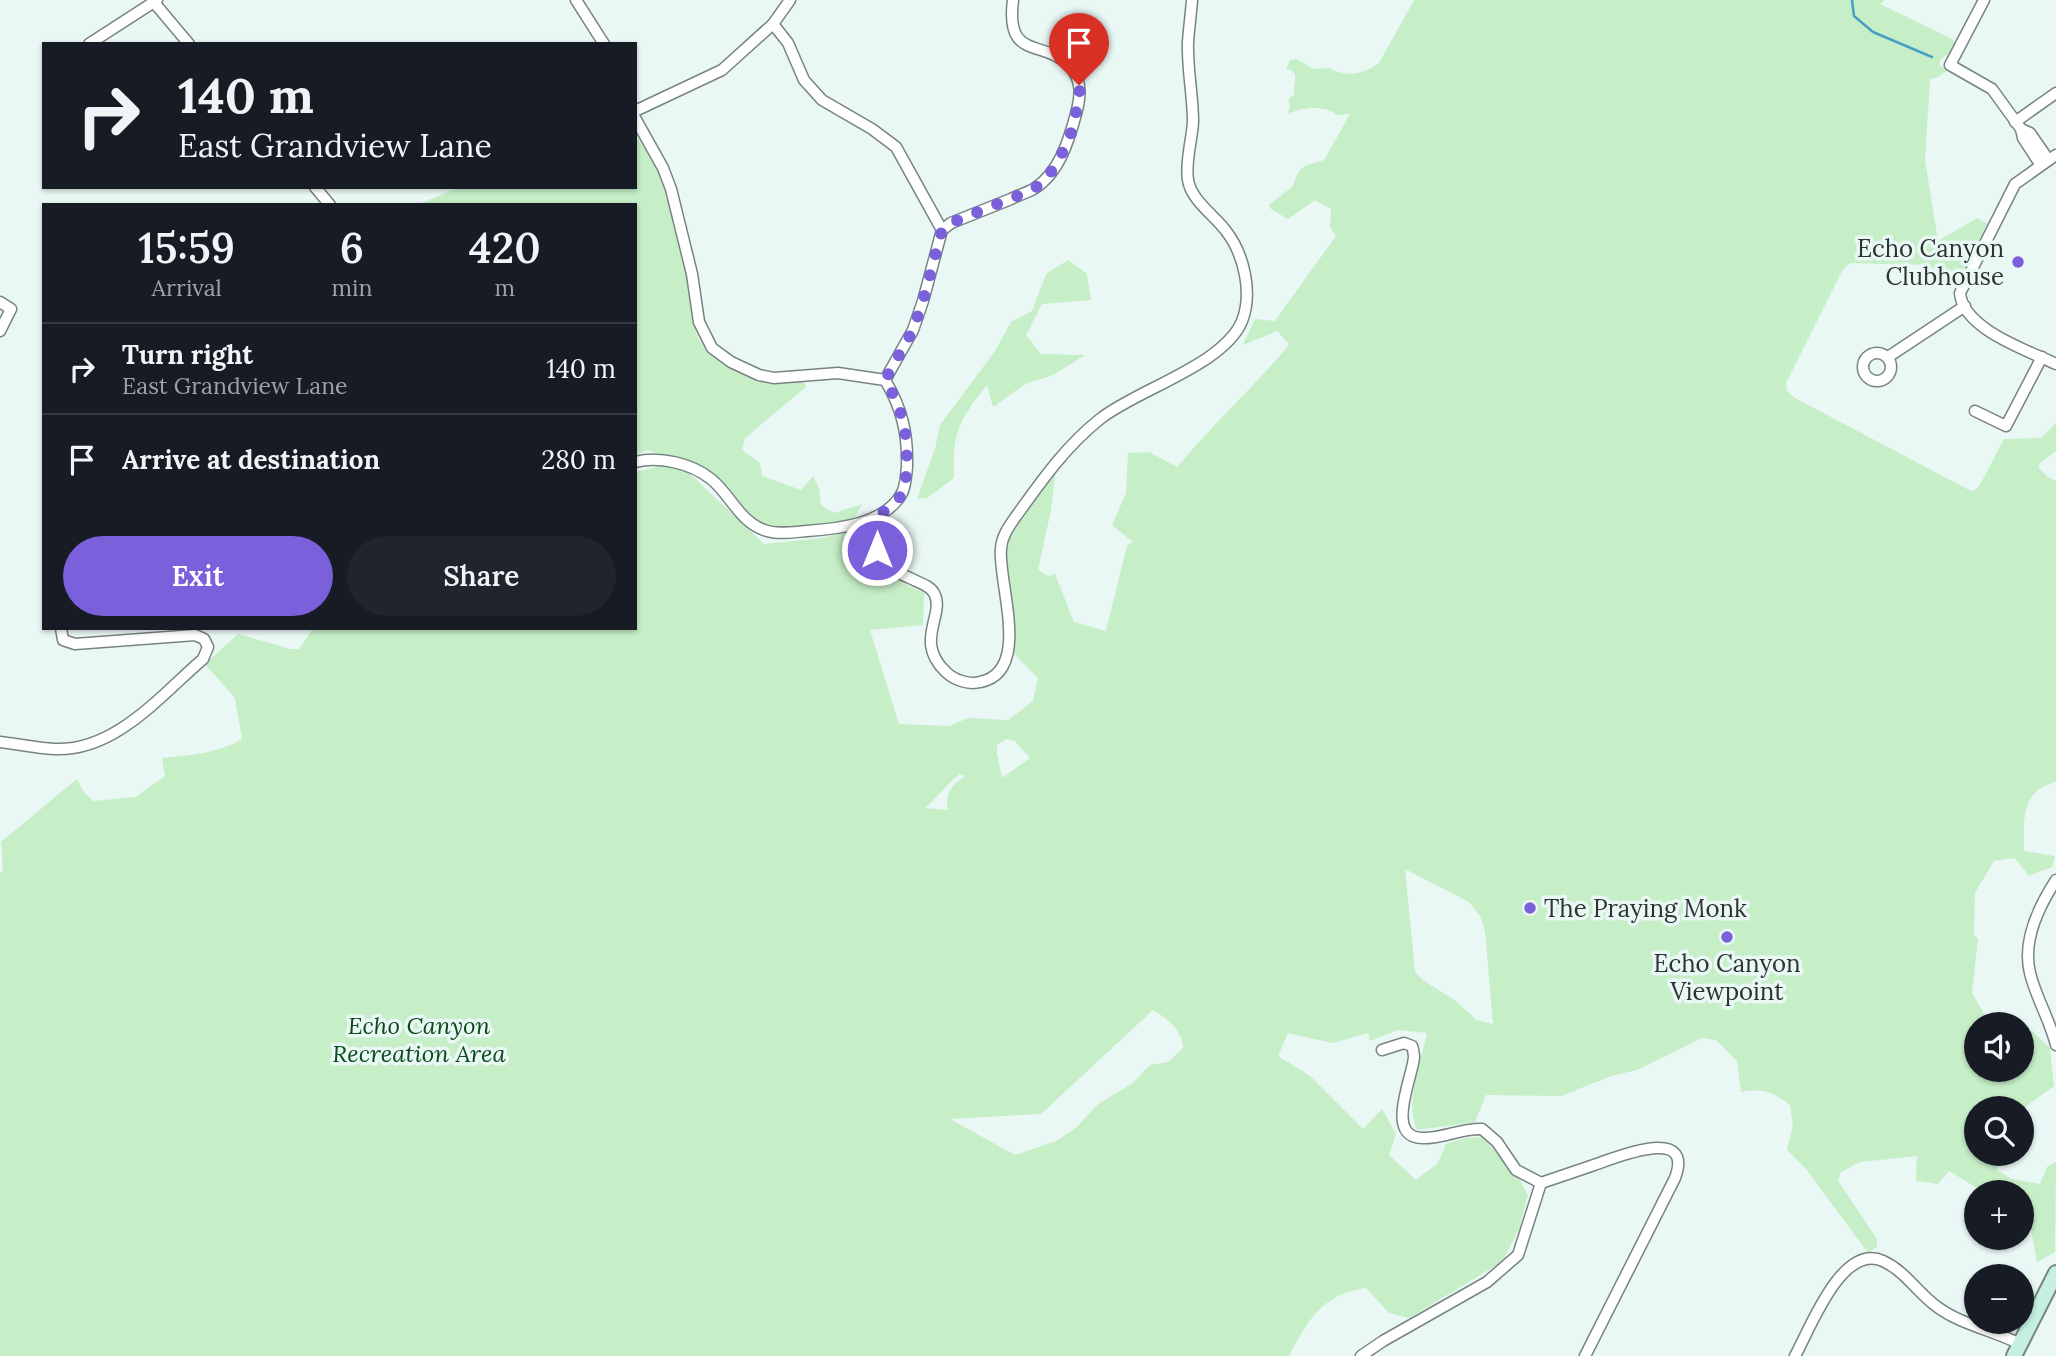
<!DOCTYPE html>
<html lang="en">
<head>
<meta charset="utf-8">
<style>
	:root { --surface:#171b24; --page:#20242c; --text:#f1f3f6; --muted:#9ea1a6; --line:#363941; --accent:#7a60db }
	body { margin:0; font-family:Lora,serif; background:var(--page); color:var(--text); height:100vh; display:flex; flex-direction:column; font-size:26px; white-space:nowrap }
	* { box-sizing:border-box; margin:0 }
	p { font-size:23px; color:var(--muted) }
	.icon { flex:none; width:38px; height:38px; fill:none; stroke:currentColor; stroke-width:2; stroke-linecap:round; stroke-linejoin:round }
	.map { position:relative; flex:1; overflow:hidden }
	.details { position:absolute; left:42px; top:203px; width:595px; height:427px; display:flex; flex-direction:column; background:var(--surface); border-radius:0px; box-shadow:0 2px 5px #0004 }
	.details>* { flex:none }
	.hud { position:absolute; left:42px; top:42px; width:595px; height:147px; border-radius:0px; box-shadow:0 2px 5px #0004; background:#171b24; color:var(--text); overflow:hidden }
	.tools { position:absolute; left:1964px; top:1012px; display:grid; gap:14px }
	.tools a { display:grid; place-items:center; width:70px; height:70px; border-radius:50%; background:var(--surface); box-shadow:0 2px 5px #0004; font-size:35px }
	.pin { position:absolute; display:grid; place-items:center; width:60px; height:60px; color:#fff; margin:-72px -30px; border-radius:50% 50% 50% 0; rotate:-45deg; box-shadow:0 0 7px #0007 }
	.pin .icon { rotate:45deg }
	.me { position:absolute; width:77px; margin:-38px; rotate:0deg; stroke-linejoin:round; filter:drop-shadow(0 0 5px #0008) }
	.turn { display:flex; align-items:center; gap:24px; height:147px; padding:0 21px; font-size:32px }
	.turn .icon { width:91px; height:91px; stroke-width:2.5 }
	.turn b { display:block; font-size:49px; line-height:60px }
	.eta { display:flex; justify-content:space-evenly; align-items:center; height:119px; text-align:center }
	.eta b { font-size:42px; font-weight:600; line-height:49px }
	.button { display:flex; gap:14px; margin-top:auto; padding:14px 21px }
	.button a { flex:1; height:80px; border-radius:42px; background:var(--accent); color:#fff; font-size:28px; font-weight:600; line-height:80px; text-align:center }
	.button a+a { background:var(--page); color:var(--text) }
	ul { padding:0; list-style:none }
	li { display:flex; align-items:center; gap:21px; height:91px; padding:0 21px; border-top:2px solid var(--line) }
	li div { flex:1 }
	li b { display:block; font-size:26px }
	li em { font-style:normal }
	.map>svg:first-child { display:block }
	.green { fill:#c6eec7; fill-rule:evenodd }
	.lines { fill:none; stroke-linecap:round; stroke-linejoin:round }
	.stream { stroke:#48a0c4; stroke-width:2.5 }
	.street-casing { stroke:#788482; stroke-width:13 }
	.secondary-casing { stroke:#788482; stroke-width:18 }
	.street { stroke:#fff; stroke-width:10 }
	.secondary { stroke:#c4efe1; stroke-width:14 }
	.route { stroke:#7a60db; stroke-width:12; stroke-dasharray:0 21.6 }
	.poi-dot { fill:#7a60db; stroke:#e9f7f5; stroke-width:2.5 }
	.labels { text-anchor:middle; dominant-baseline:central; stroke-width:7; stroke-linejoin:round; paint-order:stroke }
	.poi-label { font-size:24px; fill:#2d3232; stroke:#e9f7f5; text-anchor:end }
	.park-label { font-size:24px; font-style:italic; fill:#0b4c18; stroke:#e9f7f5 }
</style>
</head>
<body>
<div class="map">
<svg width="2056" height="1356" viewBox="0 0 2056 1356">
	<rect width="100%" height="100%" fill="#e9f7f5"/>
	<g class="green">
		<path d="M1414,0H1885L1880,4L1952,39L1957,45C1951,56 1941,54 1939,65L1948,70L1938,77L1930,79L1925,160L1938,241L1977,218L1987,223L1962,277L1924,265L1851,263L1843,269L1786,383L1787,391L1795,398L1971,491L1977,489L1981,483L2004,439L2041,438L2056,423V451L2041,462L2038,467L2048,477L2056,481V781C2050,784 2041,787 2036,792C2021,806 2024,831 2024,851L2055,856L2052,867L2029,876L2015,858L1994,861L1975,893L1974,934L1978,939L1972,993L1990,1024H1976V1069H2021V1030L2032,1031L2050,1048L2054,1086L2021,1110V1108H1976V1153H1998L1997,1170L2012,1179L2040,1184L2047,1167L2056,1162L2055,1252L2037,1262L2030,1224L2021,1215V1192H1979L1977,1188L1949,1171L1938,1184L1916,1181L1917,1156L1860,1162L1841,1172L1838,1181L1877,1239V1247L1868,1253L1806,1169L1787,1150L1793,1125L1790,1105C1772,1092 1764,1088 1741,1092L1737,1061L1716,1040L1702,1038L1637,1070L1611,1076L1561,1096L1486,1095L1475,1122L1417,1130C1404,1103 1421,1062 1427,1033L1398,1030L1370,1041L1368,1033L1333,1043L1288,1033L1278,1056L1309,1075L1363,1129L1382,1109L1396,1134L1389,1155L1416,1180L1438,1163L1446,1144L1465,1138L1483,1137L1519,1179L1528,1195L1519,1229L1502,1262L1409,1318L1389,1313L1366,1288C1322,1294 1308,1320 1289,1356H0V874L3,869L1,842L77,779L83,791L93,801L136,797L165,776L162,758C191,755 216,754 242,739L235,698L205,664L238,634L290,649H299L313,628H635V472L661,466L687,471L764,544L821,538L865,528L877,562L909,586L924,593L923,625L870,630L899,724L949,726L968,718L1008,720L1033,701L1038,678L1012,652L1011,601L1005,545L1056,469L1051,510L1038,570L1048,576L1055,574L1074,622L1106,631L1127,546L1133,542L1112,525L1126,493L1128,453L1149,452L1177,467C1212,426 1250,390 1285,350L1289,344L1277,331L1243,345L1255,319L1275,321L1336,236L1330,227L1331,209L1315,200L1288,219L1271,209L1269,205L1292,187L1299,171L1305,166L1324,160L1350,114L1337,115C1326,105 1301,107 1288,114L1290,105L1288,99L1294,95C1293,87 1296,81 1295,74L1291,70L1286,69L1290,60L1296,59L1314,69L1329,68C1345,78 1365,74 1379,63ZM1006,739L1015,741L1030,758L1002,778L997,753V745ZM960,774L964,775V778C951,784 944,797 948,810L925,808C937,798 947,783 960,774ZM1405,869L1469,902L1480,916L1485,931L1493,1024L1476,1020L1456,1001L1424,981L1415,972ZM1153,1010C1167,1018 1183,1031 1183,1048L1168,1062L1150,1065L1133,1083L1098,1104L1076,1128L1056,1141L1015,1155L950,1119L1041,1114Z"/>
		<path d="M635,136L661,169L690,283L691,311L697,335L707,353L764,380L804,382L806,387L745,438L742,450L760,463L762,476L801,490L813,476L819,488L821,505L834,513L862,504L856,515L843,525L771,529L747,515L714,474L648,450L635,455V205H417L460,187H635Z"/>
		<path d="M1068,260L1087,274L1091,300L1042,304L1026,335L1041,354L1085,355L1053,375L1025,384L993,407L987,385C959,420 952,433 954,478L927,498L917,499L935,449L940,425L995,351L1011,322L1032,311L1046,274Z"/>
	</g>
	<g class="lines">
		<path class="stream" d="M1852,0L1854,16L1873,32L1932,57"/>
		<defs>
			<g id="street">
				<path d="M152,0L189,44"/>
				<path d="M576,0L604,44"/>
				<path d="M1984,0L1950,65L1992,89L2021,129L2023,138L2040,164"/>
				<path d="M773,24L788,43L804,80L822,100L872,129L896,147L942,230"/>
				<path d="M89,44L157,0"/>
				<path d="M635,111L722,70L773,24L790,0"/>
				<path d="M635,118L663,168L671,189L692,274L699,322L712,348L731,362L759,375L774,378L838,373L885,380C902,408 908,434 907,467C906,475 906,485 902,493C886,524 837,529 807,531C794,532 777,535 764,530C739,521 730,494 711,479C691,463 659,456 635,462"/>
				<path d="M2015,122L2056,93"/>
				<path d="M2021,129L2030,133L2048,159"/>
				<path d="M2056,155L2015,184L1960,293C1963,329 2027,350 2056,364"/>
				<path d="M315,187L330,205"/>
				<path d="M0,302L11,309L0,331"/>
				<circle cx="1877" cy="367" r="14"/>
				<path d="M1888,357L1965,306"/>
				<path d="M885,380L913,330L923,301L942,230L951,223C971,215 991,207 1011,199C1018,195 1028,193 1035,188C1059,173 1069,140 1076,114C1080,99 1083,82 1071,68C1045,37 1005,63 1013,0"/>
				<path d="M1975,411L2006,426L2042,357"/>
				<path d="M875,518C871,549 884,568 912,579C920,583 930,586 934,593C946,615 913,641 946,672C954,680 969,685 980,682C1033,672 997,581 1001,548C1002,535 1010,525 1017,515C1042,480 1066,446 1100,419C1136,390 1224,365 1242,321C1253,293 1244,254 1226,231C1214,215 1191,200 1188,180C1185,162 1192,140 1193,122C1193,95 1187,69 1188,42C1189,28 1191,14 1192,0"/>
				<path d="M0,742C18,744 36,748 54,749C115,752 161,695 203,659L208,647L204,639L195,635L75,644L63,640L61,628"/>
				<path d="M2056,880C2039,906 2022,941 2030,973C2036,998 2050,1020 2056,1045"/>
				<path d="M1541,1183C1559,1177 1576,1171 1594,1165C1615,1158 1695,1124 1675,1178L1585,1356"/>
				<path d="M1361,1356L1383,1341L1487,1282L1518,1255L1541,1183L1516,1170L1497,1142L1482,1129C1461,1128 1442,1139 1422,1138C1384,1137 1413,1076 1414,1057C1414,1056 1413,1048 1412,1046L1404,1043L1382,1050"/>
				<path d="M1795,1356C1810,1329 1842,1242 1883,1261C1905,1271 1917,1292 1936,1306C1961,1325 1993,1330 2020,1344"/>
			</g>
			<path id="secondary" d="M2014,1356L2056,1273"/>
		</defs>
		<use href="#street" class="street-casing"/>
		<use href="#secondary" class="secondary-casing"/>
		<use href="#street" class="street"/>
		<use href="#secondary" class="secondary"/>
	</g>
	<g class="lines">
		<path class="route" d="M877,550L873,530L875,518C884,511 898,503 903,492C906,485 906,477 906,470C909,436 903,409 885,380L913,330L923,301L942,230L951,223L1034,189L1048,177L1069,141L1080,96L1079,85"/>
	</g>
	<g class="poi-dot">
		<circle cx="2018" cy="262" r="7"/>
		<circle cx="1530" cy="908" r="7"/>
		<circle cx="1727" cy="937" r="7"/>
	</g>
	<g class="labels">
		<g class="poi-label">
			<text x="2004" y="248">Echo Canyon<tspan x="2004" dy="28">Clubhouse</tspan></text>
			<text x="1544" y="908" text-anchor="start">The Praying Monk</text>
			<text x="1727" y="963" text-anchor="middle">Echo Canyon<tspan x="1727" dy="28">Viewpoint</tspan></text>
		</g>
		<g class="park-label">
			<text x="419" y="1025">Echo Canyon<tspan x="419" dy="28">Recreation Area</tspan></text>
		</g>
	</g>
</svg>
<div class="tools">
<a><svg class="icon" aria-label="sound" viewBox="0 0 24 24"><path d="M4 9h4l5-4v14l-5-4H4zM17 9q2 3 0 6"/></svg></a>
<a><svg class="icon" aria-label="search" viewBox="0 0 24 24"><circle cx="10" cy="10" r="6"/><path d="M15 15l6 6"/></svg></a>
<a>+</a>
<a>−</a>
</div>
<div class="pin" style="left:1079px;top:85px;background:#d93025"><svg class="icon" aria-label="arrive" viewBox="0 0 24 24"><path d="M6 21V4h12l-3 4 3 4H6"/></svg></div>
<svg class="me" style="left:877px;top:550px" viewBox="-20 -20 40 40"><circle r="17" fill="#7a60db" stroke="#fff" stroke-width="3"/><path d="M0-11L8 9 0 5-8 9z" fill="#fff"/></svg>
<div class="hud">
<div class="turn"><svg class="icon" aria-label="right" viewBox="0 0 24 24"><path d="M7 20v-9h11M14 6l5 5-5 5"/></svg><div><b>140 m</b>East Grandview Lane</div></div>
</div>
<section class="details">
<div class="eta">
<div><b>15:59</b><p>Arrival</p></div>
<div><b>6</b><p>min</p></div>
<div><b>420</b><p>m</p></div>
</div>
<ul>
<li><svg class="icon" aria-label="right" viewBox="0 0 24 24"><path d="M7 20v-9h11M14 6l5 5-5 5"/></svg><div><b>Turn right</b><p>East Grandview Lane</p></div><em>140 m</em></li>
<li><svg class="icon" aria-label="arrive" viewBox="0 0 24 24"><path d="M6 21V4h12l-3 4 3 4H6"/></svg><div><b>Arrive at destination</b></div><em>280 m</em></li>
</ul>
<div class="button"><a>Exit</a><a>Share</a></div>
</section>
</div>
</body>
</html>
